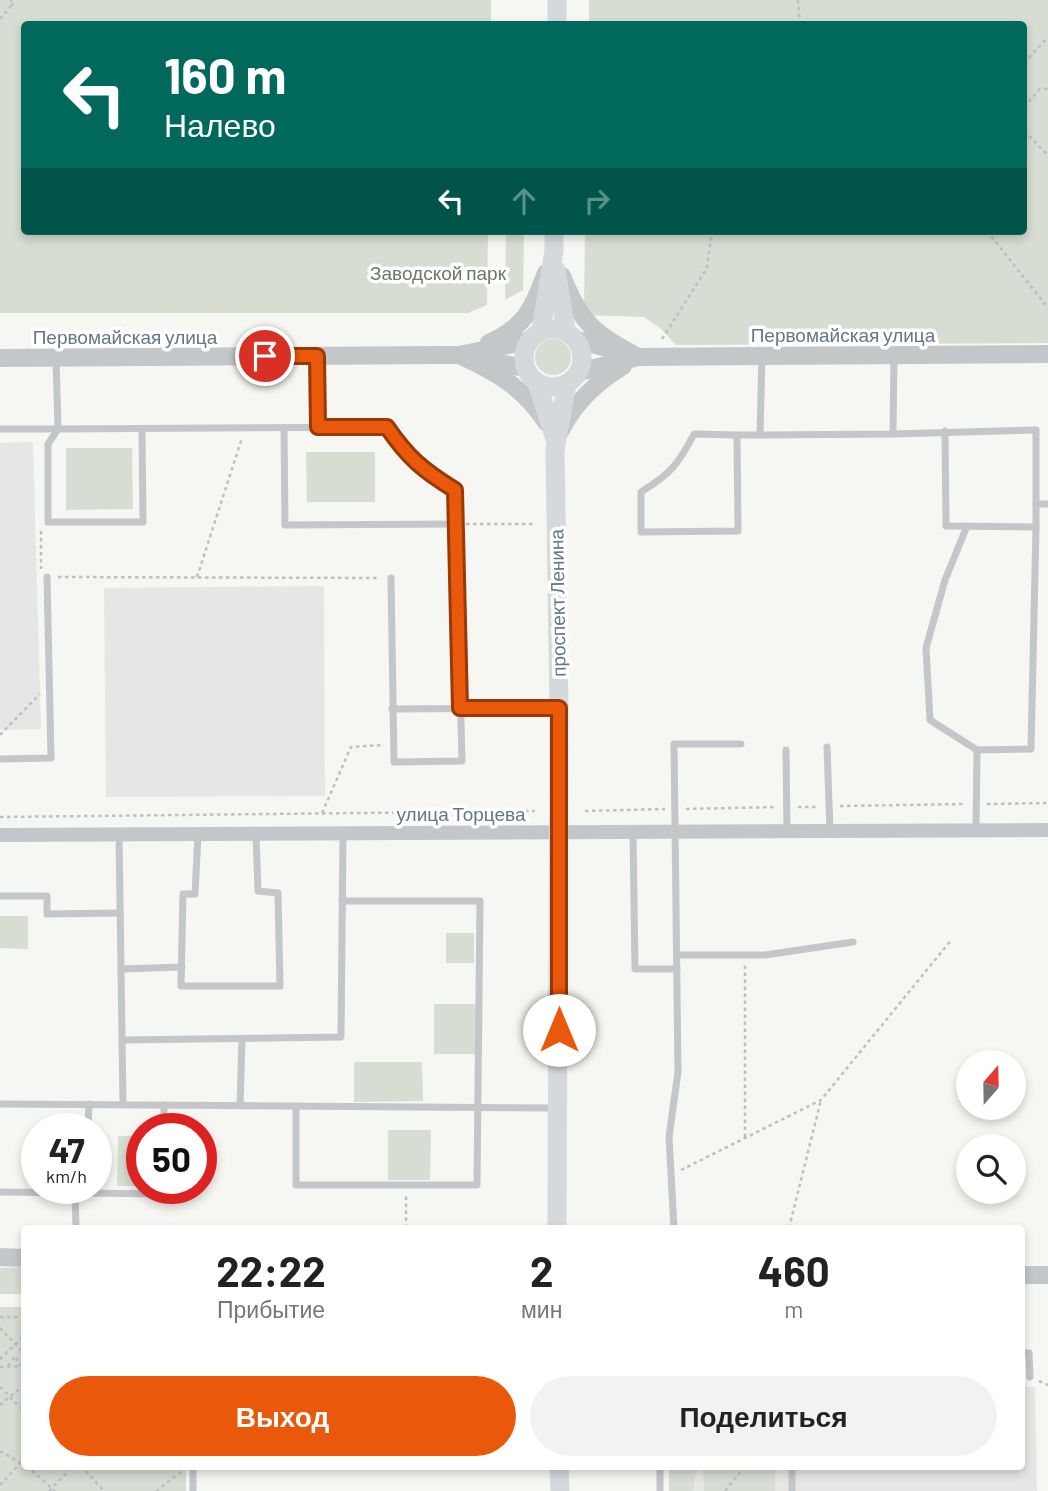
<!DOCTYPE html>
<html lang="ru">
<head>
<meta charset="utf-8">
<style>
	:root { --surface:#fff; --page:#f2f2f2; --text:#222; --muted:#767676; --accent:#ea580c }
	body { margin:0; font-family:Barlow,sans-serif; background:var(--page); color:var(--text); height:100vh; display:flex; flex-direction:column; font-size:26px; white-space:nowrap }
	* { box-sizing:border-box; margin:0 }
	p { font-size:23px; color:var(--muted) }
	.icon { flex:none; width:38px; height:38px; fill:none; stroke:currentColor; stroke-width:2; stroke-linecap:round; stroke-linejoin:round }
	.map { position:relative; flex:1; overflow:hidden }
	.side { position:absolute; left:21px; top:1225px; width:1004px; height:245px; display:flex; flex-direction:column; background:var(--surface); border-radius:7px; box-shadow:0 4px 10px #0003 }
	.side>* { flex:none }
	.banner { position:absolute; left:21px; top:21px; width:1006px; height:214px; border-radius:7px; box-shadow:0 4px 10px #0003; background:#00695c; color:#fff; overflow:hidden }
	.needle { width:46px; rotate:20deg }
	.buttons { position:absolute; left:956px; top:1050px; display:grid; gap:14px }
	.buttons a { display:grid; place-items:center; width:70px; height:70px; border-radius:50%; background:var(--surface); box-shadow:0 4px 10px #0003; font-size:35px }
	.speed { position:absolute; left:21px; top:1113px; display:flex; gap:14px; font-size:35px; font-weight:700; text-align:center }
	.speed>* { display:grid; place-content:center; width:91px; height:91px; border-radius:50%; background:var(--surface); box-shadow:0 4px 10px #0003; line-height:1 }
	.speed small { font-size:18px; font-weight:400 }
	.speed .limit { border:10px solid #d22; background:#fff; color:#111 }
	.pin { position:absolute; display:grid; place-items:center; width:60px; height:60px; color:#fff; margin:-30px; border:4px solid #fff; border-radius:50%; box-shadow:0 2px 7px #0007 }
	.me { position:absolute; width:77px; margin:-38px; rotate:0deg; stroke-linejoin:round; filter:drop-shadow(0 0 5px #0008) }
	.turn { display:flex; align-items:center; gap:24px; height:147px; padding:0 28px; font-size:32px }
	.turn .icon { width:91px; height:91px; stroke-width:2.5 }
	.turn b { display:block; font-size:49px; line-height:60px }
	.lanes { display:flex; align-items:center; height:66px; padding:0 28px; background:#0003; justify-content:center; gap:35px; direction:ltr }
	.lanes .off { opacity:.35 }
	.eta { display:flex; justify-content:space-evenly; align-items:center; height:119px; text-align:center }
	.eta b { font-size:42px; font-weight:700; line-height:49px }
	.button { display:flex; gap:14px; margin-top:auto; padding:14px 28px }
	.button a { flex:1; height:80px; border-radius:42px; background:var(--accent); color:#fff; font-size:28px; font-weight:700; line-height:80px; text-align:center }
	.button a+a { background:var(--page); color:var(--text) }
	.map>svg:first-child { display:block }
	.built { fill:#e6e7e5 }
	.green { fill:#d7ddd3 }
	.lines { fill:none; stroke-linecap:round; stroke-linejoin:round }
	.path { stroke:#bdbfc1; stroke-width:2.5; stroke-dasharray:3.5 3.5; stroke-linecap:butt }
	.service { stroke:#c3c7ca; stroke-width:7 }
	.minor { stroke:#c3c7ca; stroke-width:14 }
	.tertiary { stroke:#c3c7ca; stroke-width:18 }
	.secondary { stroke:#d4d9dc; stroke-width:19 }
	.route-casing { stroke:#983908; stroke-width:18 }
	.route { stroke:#ea580c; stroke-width:12 }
	.labels { text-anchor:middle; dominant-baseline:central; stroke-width:7; stroke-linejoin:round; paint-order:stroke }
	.park-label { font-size:19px; fill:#687b63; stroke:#fff }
	.street-label { font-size:19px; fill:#647784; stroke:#fff }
</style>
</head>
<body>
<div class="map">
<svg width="1048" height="1491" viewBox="0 0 1048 1491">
	<rect width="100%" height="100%" fill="#f6f6f2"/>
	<g class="built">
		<path d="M33,442L41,729L0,730V443Z"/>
		<path d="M324,586L325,796L106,797L104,588Z"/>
		<path d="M1022,1387H1035L1037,1491H688L687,1467L1022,1466Z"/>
	</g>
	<g class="green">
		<path d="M0,0H491V24H24V231H488L487,305L468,313H0Z"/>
		<path d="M589,0H1048V343L676,345L661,329L644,317L584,315L585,231H1024V24H589Z"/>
		<path d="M506,231H524L523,290L505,300Z"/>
		<circle cx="553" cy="357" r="18"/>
		<path d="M66,448H132L133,509L66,510Z"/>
		<path d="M306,452H375V502H307Z"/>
		<path d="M0,916H28V949L0,948Z"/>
		<rect x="446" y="933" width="28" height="30"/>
		<path d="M434,1004H477L476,1054H434Z"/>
		<path d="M354,1062H422L423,1101L354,1102Z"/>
		<path d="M388,1130H431L430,1180H388Z"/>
		<path d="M118,1136H142V1186H117Z"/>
		<path d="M24,1267V1294H0V1268Z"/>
		<path d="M0,1307H24V1466L186,1467V1491H0Z"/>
		<path d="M669,1467H697L693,1491H669Z"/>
		<path d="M703,1467H775V1491H704Z"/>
	</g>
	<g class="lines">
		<g class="path">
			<path d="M798,0L800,24"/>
			<path d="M11,6L15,0"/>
			<path d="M0,19L11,6V0"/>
			<path d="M1024,63L1048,37"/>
			<path d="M1024,107L1040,89H1048"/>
			<path d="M1024,131L1048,155"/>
			<path d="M987,231L1048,308"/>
			<path d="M662,339L707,268L712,231"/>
			<path d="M466,524H535"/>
			<path d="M41,531V569"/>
			<path d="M58,577L380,578"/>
			<path d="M197,577L242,438"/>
			<path d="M0,735L40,694"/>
			<path d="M987,804L1048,803"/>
			<path d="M840,806L966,804"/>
			<path d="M798,807H819"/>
			<path d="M686,809L777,807"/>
			<path d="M585,811L665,809"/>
			<path d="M322,813L351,747L383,745"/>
			<path d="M0,817L535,811"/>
			<path d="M745,1137V965"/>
			<path d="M681,1170L821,1100L952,939"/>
			<path d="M406,1228V1193"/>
			<path d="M789,1228L821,1100"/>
			<path d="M0,1317H24"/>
			<path d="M0,1328L24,1353"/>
			<path d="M0,1359L24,1336"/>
			<path d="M8,1366L15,1356L21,1366"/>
			<path d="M0,1367L24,1366"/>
			<path d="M1039,1381L1048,1385"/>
			<path d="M0,1387L24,1411"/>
			<path d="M0,1405L24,1385"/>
			<path d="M0,1451L24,1465"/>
			<path d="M27,1466L55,1491"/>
			<path d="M81,1466L104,1491"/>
			<path d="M0,1485L24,1459"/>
			<path d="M49,1491L73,1466"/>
			<path d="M156,1491L184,1470"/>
			<path d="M725,1491L745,1466"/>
		</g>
		<g class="service">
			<path d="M762,356L760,435L893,434L894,355"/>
			<path d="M317,357L318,427"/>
			<path d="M284,428L285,525L455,524"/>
			<path d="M0,429H58L56,358"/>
			<path d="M142,429L143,522H48V444L58,429L387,427C408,458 424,471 455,490L462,761L394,762L391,578"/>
			<path d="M893,434L1036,430V527L946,526L945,431"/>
			<path d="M737,435L694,434C678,465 670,474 641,492V532L738,531L737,435H760"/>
			<path d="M1036,504H1048"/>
			<path d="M967,526L945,580L926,648L930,720L977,750L976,830"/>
			<path d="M392,709L558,708"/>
			<path d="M827,747L830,831"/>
			<path d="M786,750L787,831"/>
			<path d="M977,750L1031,749L1036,527"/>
			<path d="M0,759L51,758L47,577"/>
			<path d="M633,832L635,969H677"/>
			<path d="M119,834L123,1104"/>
			<path d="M198,835L195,894H183L181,986H280L278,893L258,891L256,834"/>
			<path d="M0,896H47V914L120,913"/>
			<path d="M677,955H765L853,942"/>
			<path d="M121,969L182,967"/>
			<path d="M122,1040L341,1037L343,834"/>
			<path d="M0,1104L556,1108"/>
			<path d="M240,1106L242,1039"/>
			<path d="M296,1106V1185H477L480,901H342"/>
			<path d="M88,1129L89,1104"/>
			<path d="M164,1129V1105"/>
			<path d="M0,1192L163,1194V1188"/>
			<path d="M75,1193L76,1228"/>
			<path d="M674,1228L669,1137L678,1072L674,744H741"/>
			<path d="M1022,1353H1029L1030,1377"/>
			<path d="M193,1466V1491"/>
			<path d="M792,1466V1491"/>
			<path d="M660,1491V1466"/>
		</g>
		<path class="minor" d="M0,835L1048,830"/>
		<g class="tertiary">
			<path d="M562,276C581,324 594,333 638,357"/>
			<path d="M577,340L615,350"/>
			<path d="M489,343C526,326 532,309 546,273"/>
			<path d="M459,355C495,371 524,388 546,422"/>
			<path d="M0,358L441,355H459L528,341"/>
			<path d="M483,360L525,368"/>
			<path d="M579,372L638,357L1048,354"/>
			<path d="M561,430C576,401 596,383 623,366"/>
			<path d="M0,1257L24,1258"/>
			<path d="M1022,1275H1048"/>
		</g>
		<g class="secondary">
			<path d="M557,24V0"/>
			<path d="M556,270L566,331"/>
			<circle cx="553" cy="358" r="29"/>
			<path d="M541,330L554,251V231"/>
			<path d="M537,383L555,439"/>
			<path d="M557,1228L559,708L555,450L567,384"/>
			<path d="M559,1466L560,1491"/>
		</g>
	</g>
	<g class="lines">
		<defs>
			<path id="route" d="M265,356H317L318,427H387C408,458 424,471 455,490L460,708H559V1030"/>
		</defs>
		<use href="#route" class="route-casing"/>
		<use href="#route" class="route"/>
	</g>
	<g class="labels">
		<g class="park-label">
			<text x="438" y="272">Заводской парк</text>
		</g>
		<g class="street-label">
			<text x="843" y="334">Первомайская улица</text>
			<text x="125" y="336">Первомайская улица</text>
			<text transform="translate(557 603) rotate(-91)">проспект Ленина</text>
			<text x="461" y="813">улица Торцева</text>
		</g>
	</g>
</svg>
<div class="buttons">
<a><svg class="needle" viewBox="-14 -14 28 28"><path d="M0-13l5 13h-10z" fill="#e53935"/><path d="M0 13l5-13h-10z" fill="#767676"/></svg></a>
<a><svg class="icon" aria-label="search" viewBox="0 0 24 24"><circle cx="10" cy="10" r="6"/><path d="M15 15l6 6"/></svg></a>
</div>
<div class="speed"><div>47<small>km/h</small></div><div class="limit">50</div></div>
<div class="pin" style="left:265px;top:356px;background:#d93025"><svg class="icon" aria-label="arrive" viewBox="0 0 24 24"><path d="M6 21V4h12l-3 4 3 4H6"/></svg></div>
<svg class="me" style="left:559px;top:1030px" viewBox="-20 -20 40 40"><circle r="19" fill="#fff"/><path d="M0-13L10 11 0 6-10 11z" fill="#ea580c"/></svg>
<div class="banner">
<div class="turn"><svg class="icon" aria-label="left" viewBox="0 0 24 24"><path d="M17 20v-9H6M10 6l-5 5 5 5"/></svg><div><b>160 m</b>Налево</div></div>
<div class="lanes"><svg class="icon" aria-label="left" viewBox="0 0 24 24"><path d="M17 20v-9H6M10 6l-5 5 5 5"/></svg><svg class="icon off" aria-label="ahead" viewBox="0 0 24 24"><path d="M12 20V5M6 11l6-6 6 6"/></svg><svg class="icon off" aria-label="right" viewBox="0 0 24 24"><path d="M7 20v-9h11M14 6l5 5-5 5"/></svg></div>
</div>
<section class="side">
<div class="eta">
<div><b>22:22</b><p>Прибытие</p></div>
<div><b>2</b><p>мин</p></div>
<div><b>460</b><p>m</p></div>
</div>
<div class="button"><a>Выход</a><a>Поделиться</a></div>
</section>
</div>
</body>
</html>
